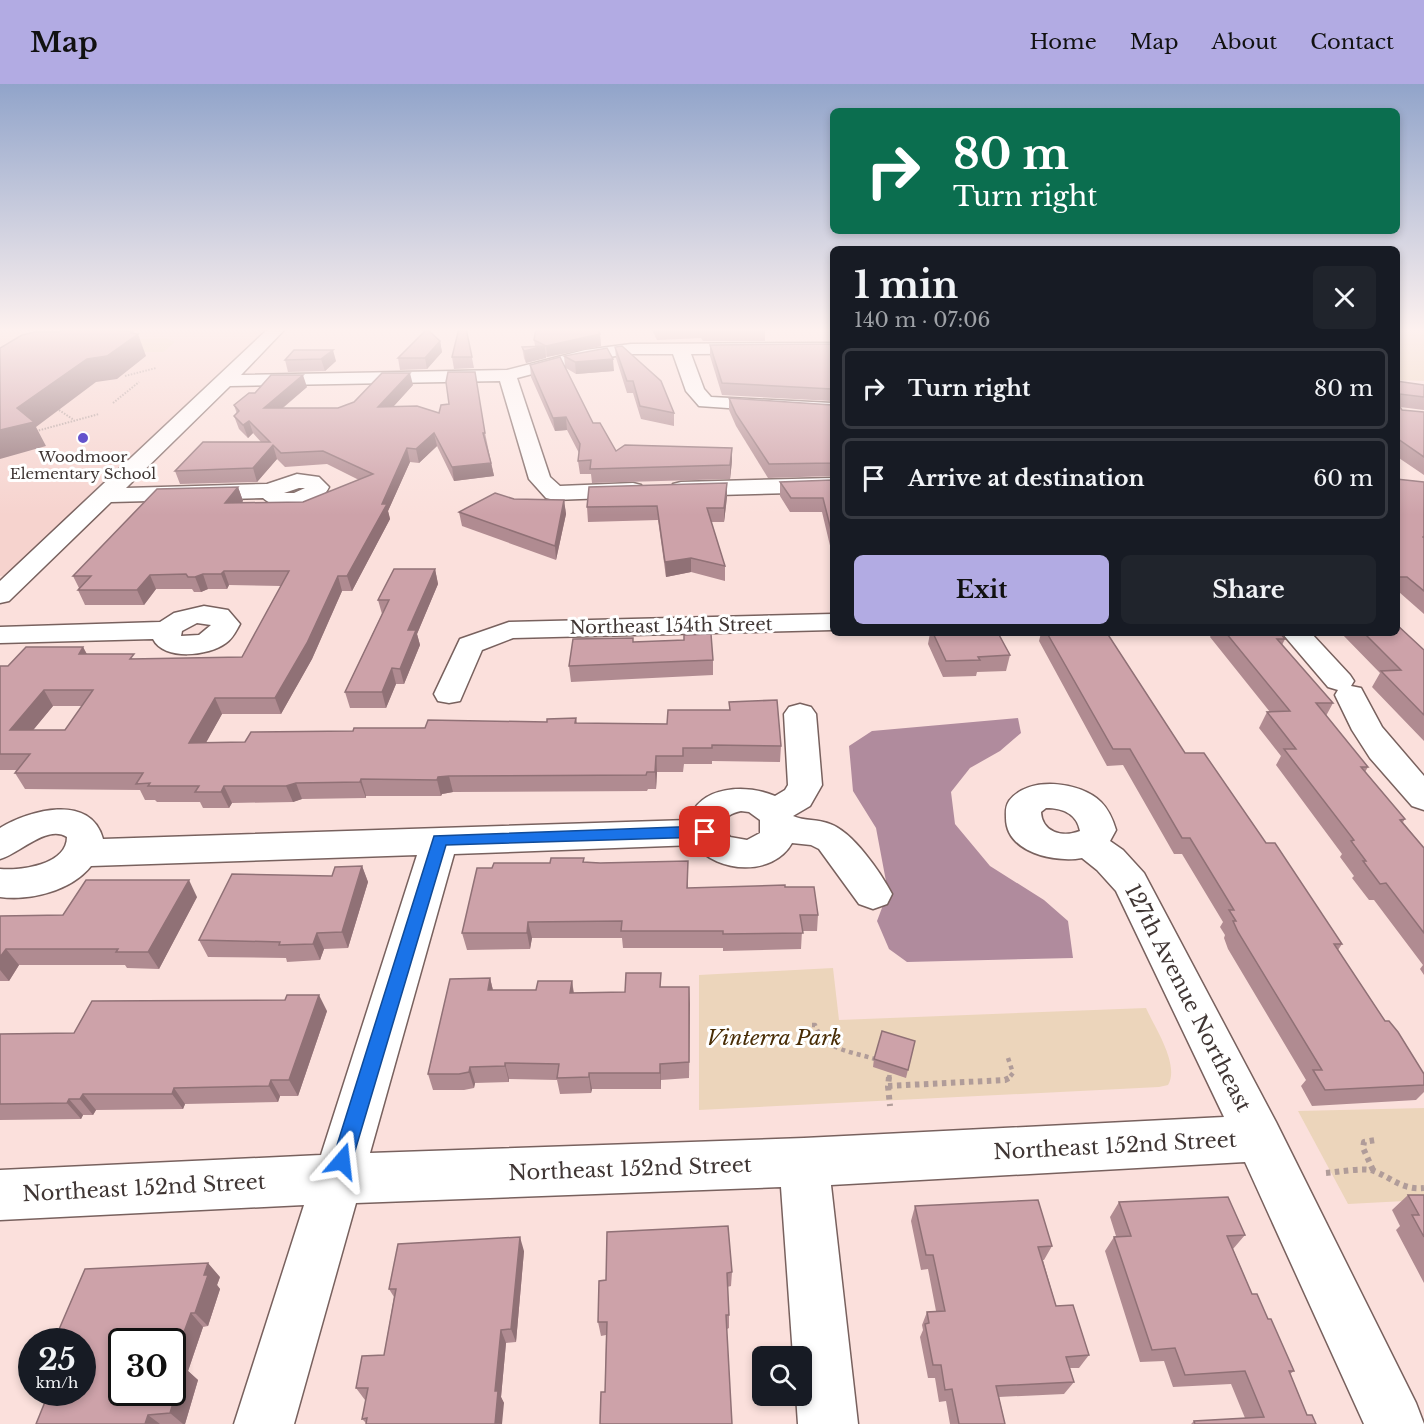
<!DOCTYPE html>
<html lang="en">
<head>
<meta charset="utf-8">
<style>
	:root { --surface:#171b24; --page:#20242c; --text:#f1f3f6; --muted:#9ea1a6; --line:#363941; --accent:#b2abe3 }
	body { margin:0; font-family:"Libre Baskerville",serif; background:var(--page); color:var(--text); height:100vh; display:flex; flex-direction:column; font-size:22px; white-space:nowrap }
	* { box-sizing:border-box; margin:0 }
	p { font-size:20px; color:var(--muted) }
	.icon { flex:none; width:33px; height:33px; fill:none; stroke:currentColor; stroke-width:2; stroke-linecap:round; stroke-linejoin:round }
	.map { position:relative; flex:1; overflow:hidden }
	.side { position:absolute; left:830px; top:162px; width:570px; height:390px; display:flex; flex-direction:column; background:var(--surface); border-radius:9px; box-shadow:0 3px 9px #0003 }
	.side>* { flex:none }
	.banner { position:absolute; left:830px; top:24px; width:570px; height:126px; border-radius:9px; box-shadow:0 3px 9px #0003; background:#0b6e4f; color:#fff; overflow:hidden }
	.buttons { position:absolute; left:752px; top:1262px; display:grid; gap:12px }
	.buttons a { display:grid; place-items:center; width:60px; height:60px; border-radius:9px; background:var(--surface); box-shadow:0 3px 9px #0003; font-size:30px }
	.speed { position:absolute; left:18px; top:1244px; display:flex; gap:12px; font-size:30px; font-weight:700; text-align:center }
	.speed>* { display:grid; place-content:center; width:78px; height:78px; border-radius:50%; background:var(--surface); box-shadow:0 3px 9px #0003; line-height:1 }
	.speed small { font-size:15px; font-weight:400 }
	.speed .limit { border:3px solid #111; border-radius:9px; background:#fff; color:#111 }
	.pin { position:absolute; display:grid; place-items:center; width:51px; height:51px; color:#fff; margin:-26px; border-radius:12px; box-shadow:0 3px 9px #0006 }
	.me { position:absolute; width:66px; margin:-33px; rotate:17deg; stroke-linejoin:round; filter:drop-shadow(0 0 4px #0008) }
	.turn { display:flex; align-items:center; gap:21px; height:126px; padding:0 24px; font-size:27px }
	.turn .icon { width:78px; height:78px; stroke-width:2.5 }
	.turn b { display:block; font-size:42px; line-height:51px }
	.round { display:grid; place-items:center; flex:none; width:63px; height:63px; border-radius:9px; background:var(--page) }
	.head { display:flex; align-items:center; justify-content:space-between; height:102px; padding:0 24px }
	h1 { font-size:36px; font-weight:700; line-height:45px }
	.action { display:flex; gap:12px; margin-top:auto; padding:12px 24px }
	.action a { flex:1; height:69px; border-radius:9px; background:var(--accent); color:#111; font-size:24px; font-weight:700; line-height:69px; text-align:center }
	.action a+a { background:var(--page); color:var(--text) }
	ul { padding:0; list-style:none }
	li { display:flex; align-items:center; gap:18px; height:81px; margin:0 12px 9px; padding:0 12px; border:3px solid var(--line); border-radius:9px }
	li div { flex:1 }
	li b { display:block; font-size:22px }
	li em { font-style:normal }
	header { display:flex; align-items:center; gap:36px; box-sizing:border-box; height:84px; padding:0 30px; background:var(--accent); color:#111 }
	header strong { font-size:28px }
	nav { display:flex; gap:33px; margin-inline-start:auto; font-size:21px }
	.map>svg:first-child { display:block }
	.built { fill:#f6d3ce }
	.green { fill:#ecd5bb }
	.water { fill:#b08b9d }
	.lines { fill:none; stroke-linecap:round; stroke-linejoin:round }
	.minor-casing { stroke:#78615e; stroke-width:3 }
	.path-far2 { stroke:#b09c99; stroke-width:2; stroke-dasharray:1.5 1.5; stroke-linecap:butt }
	.path-far1 { stroke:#b09c99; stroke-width:4.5; stroke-dasharray:4 4; stroke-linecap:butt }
	.path { stroke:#b09c99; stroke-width:6; stroke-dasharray:4.5 4.5; stroke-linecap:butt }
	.minor { fill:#fff; fill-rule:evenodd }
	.wall { fill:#b08b91; fill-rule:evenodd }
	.shaded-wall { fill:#907176 }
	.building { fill:#cda2a9; stroke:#907176; stroke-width:1.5; fill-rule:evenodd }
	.route { fill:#1a73e8; stroke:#114b97; stroke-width:1.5 }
	.poi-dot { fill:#6453cc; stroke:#fff; stroke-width:2 }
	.labels { text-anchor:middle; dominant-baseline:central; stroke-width:6; stroke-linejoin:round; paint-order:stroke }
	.far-poi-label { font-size:15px; fill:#403634; stroke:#fff }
	.street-label { font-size:18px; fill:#403634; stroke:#fff }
	.near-street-label { font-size:21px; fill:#403634; stroke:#fff }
	.near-park-label { font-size:21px; font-style:italic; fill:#492d06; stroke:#fff }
</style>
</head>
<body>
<header>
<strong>Map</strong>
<nav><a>Home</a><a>Map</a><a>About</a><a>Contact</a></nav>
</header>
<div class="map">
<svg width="1424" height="1340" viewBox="0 0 1424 1340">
	<rect width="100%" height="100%" fill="#fbe0dc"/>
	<path class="built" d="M0,244H278L21,492H0Z"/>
	<g class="green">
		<path d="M1397,244H1424V297L1397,296Z"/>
		<path d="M166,254L175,258L163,268H132L128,264L140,255Z"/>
		<path d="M833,884L839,936L1146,924C1155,944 1180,981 1168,1001L1159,1003L699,1026V891Z"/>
		<path d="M1424,1024V1116L1348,1120L1298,1027Z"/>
	</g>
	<path class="water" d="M1018,634L1021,649L1000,667L970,684L951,708L955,740L990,782L1044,816L1068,837L1073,874L907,878L889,865L877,837L888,808L876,744L853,707L849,662L872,647Z"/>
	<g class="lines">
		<defs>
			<g id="minor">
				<path d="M269,244H286L241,291L507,286L585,266L631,260L832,259V269L691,270L704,305L711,313L832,319V331L699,322L686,307L673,270H631L586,276L517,294L550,393L560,402L633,399L641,401L644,406L641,411L633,413L554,416L546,414L529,395L500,297L230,302L126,404L267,400L297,390L319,393L329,403C319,425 281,430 263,414L111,418L9,517L0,519V497ZM299,404H305L294,409H284Z"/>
				<path d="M832,394V408L681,412L673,410L670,405L673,400L681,398Z"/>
				<path d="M204,522L228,526L240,540C236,547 233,554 226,559C209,572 164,577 153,555L0,559V543L160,538L174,529ZM197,539L211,541L199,551L181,552L182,547Z"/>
				<path d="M832,530V546L513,554L482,566L460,617L449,619L438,617L434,610L460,555L509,538Z"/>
				<path d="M1282,549H1311L1350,591L1354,597L1351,602L1361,604L1382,643L1424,692V726L1412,722L1370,674L1352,646L1335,611L1338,606L1328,603Z"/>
				<path d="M800,620L811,623L816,630L822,701L810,722L793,732C804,737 818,735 830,740C853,748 881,789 892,810L887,820L873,825L859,820L819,765L811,761L792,759C773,793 717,789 695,761L454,770L370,1069L804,1054L1224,1033L1116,807L1097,786L1082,774C1056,779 1006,769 1006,734C1006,728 1005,723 1009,717C1028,691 1081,698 1101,718C1109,726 1113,736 1116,746L1110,757L1123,766L1144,789L1276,1038L1416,1319L1424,1340H1364L1245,1078L831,1101L858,1340H798L796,1311H801V1272H793L781,1103L356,1119L294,1340H234L304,1121L0,1136V1086L321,1071L417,771L91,782C71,807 30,817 0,813V785C20,787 67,781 67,753C47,740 19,770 0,775V744C29,726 91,709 103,755L689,736C700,701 746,700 775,712L785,706L788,701L784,630L789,623ZM1046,724C1063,724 1077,730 1080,747C1062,754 1042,748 1041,728ZM741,727L749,728L760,736V749L747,756L730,753L722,742C725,732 732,729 741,727Z"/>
			</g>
		</defs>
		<use href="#minor" class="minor-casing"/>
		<g class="path-far2">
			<path d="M125,292L156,284"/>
			<path d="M113,319L139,298"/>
			<path d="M59,326L74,336"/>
			<path d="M33,348L99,330"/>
		</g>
		<g class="path-far1">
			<path d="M812,941H815C824,966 853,968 875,975"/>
			<path d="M1008,974L1013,989L1008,995"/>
			<path d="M889,995L890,988"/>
		</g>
		<g class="path">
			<path d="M889,993L888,1002L1005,996L1011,993"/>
			<path d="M888,1002L890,1022"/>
			<path d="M1373,1086L1363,1064L1364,1058L1376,1056"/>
			<path d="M1326,1089C1337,1088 1366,1083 1374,1087C1393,1095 1403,1106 1424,1104"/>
		</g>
		<use href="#minor" class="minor"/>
	</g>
	<g class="wall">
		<path d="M466,244L474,284L454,285L452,273Z"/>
		<path d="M651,244H765V257H703L701,254L657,256Z"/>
		<path d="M600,250L601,262L546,273L526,279L524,274L522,263L535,262L534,256Z"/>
		<path d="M440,257L442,268L427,285L400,286L398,274Z"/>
		<path d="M832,260V317L722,311L710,272V261Z"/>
		<path d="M615,263L674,329V342L641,335L633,309H627L616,274Z"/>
		<path d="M294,266L336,277L325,287L288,288L285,276Z"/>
		<path d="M564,272L614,287L576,290L566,284L593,339L616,367L732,377L730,395L592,399L591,390H580L578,377L579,369L567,346L555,347L531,293L530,281L565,283Z"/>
		<path d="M1396,297L1424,301V326L1400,323L1402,326L1424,328V391L1396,372Z"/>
		<path d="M413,301L393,323L485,349L494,392L454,397L437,362L419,379L410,378L388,427L390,435L352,507H342L312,575L281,630H222L206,658H245L353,647L547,638L576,634L577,639L781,662L780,678L712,677V680H684L683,688H657L656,705H648L647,707L453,708L442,710L441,712H366V714L302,715L293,718L232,719L229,724H203L200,718H157L155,716H145L140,706L25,705L15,689L16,686H0V582H8L83,563L87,570L136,575L242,573L281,502L229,501L227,505H208L201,508H194L192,505H156L144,521H85L78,506L79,504L73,492L238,403L243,417L241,419L303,418L359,396L327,380L285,383L277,375L257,398L180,400L175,387L261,358L253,349L248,354L239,345L234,332L237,330L234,321L255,309L307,303L283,324H338ZM53,622H82L65,646H33Z"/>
		<path d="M729,314L832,321V392L768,394L736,342L729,326Z"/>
		<path d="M1396,395L1424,398V530L1399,508H1396Z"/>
		<path d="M832,396V470L822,428H790L780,412V398Z"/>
		<path d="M727,399V413L724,438H711L725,482V497L691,488L666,493L658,436L588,438L587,423Z"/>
		<path d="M514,415L564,416L566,430L556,476L462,442L459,428Z"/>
		<path d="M435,485L438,500L417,550L420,561L404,600H396L386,624H350L345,608L382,530L378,516Z"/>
		<path d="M930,549H998L1010,571L1006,587L977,588L976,592L943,593L928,560Z"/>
		<path d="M1041,549H1107L1185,669L1266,759L1342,860L1338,866L1385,937L1424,990V1008L1416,1016L1312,1022L1301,1002L1306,996L1228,865L1224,854L1225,851L1220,843L1223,838L1182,770H1174L1123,681L1107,682L1039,557Z"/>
		<path d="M1212,549H1226L1285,555L1282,561L1333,619L1326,632L1368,683L1365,688L1405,735L1403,738L1424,764V891L1420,885L1423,881L1374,816H1369L1352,794L1354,792L1340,773L1342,770L1276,681L1281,672L1259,644L1267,628H1270L1210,553Z"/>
		<path d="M1341,549H1396L1424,566V657L1372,603L1380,589Z"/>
		<path d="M633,558L713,576V591L571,598L569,582Z"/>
		<path d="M688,777V804L785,803L818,831L817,847H802L801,865L723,867V864H623L622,854H532L530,865L467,866L462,849L492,784L550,779L584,778L600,779Z"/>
		<path d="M362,782L368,798L348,864L324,865L320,876L287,878L286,874L208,873L199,856L332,792Z"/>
		<path d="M197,813L159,885L127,884L125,881H19L9,897H0V832L63,831Z"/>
		<path d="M490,894L493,906H536L572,897L574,909L625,908L662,903H689V994L661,996V1005H592L591,1009L560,1010L557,996L509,995V998L475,999L474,1004L464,1006H433L428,990Z"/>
		<path d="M327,927L298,1012H280L278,1018L185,1020L183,1025L96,1026L93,1031H83L81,1035L0,1036V950L74,949Z"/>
		<path d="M915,957L906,994L873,983L874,975Z"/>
		<path d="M1408,1111H1424V1199L1396,1146L1400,1142L1392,1126Z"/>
		<path d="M1119,1118L1245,1151L1233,1165L1252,1210L1268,1235L1294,1287L1290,1290L1307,1331L1316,1340H1191L1194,1337L1245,1334L1231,1300L1173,1303L1164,1277L1140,1278L1105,1167L1114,1153L1116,1152L1110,1133Z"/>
		<path d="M915,1122L1052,1162L1044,1176H1043L1056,1222L1089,1271L1079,1284H1070L1074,1298L1064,1310L999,1313L1005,1340H950L946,1317L939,1318L935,1294H928L920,1253L923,1246L922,1241L927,1228L936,1227L928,1185L921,1186L911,1137Z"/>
		<path d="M524,1167L516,1258L506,1259L501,1313L504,1319L366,1339L362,1335L366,1316H365L356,1304L384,1271L394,1213L389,1205Z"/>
		<path d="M732,1188L731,1202L727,1203L729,1231V1244L605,1308L606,1251L601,1252L598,1238L599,1197Z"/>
		<path d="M220,1193L217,1201L220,1205L208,1242L203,1243L188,1287L198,1296L185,1340H36Z"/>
	</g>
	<g class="shaded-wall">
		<path d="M114,244H131L135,252L138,250L146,272L117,295L96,298L36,343L46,362L0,375V346L17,324Z"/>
		<path d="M600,250L601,262L547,273L546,262Z"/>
		<path d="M440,257L442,268L427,285L425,274Z"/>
		<path d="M545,262L546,274L526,279L524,267Z"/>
		<path d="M333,266L336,277L325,287L321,275Z"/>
		<path d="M613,275L614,287L576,290L575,278Z"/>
		<path d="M410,289L413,301L381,336L378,323Z"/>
		<path d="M303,291L307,303L268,336L264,324Z"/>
		<path d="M566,333L567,346L555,347L553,334Z"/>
		<path d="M249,337L253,349L248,354L243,341Z"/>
		<path d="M434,349L437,362L419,379L416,365Z"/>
		<path d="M273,361L277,375L257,398L253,384Z"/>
		<path d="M407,364L410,378L388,427L390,435L352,507L347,492Z"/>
		<path d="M732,364V377L730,395V381Z"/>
		<path d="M491,379L494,392L454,397L452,383Z"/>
		<path d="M727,399V413L724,438V424Z"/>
		<path d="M238,403L243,417L230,433L225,419Z"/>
		<path d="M564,416L566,430L556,476L555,462Z"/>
		<path d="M691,474V488L666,493L665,478Z"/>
		<path d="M435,485L438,500L417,550L420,561L404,600L400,585L408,546Z"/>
		<path d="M224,487L229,501L227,505L221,490Z"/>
		<path d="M203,490L208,505L201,508L195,493Z"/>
		<path d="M150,491L156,505L144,521L137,506Z"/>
		<path d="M338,492L342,507L312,575L281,630L275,614Z"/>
		<path d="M83,563L91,579L79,570Z"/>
		<path d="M392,584L396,600L386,624L382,608Z"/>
		<path d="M44,606L53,622L20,662L10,646Z"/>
		<path d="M215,614L222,630L197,675L189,659Z"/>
		<path d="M656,672L657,688L656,705L655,688Z"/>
		<path d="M449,692L453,708L442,710L441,712L437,696L438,693Z"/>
		<path d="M361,695L366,712V714L360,698Z"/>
		<path d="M296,699L302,715L293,718L286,702Z"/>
		<path d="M224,702L232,719L229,724L221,708Z"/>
		<path d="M362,782L368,798L348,864L342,848Z"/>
		<path d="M189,796L197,813L159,885L148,868Z"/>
		<path d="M528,838L532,854L530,865L527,849Z"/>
		<path d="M317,849L324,865L320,876L313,860Z"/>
		<path d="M6,865L19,881L9,897L0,886V873Z"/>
		<path d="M490,894L494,911L488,906Z"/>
		<path d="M572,897L574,914L570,909Z"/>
		<path d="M689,903L690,920L689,994Z"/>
		<path d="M319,911L327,927L298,1012L289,996Z"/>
		<path d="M505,979L509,995V998L505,982Z"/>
		<path d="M660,980L661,996V1005L660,989Z"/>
		<path d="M470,983L475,999L474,1004L469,988Z"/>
		<path d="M589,989L592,1005L591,1009L589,993Z"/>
		<path d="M271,996L280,1012L278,1018L269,1002Z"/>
		<path d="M174,1004L185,1020L183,1025L172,1010Z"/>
		<path d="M83,1010L96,1026L93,1031L80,1015Z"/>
		<path d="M69,1015L83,1031L81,1035L67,1019Z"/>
		<path d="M520,1153L524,1167L516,1258L511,1245Z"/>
		<path d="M208,1179L220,1193L217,1201L220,1205L208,1242L195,1229L204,1191Z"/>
		<path d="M191,1229L203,1243L188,1287L198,1296L185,1340H183L170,1329L172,1281Z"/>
		<path d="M501,1246L506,1259L501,1313L504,1319L502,1340H495V1307Z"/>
		<path d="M148,1331L160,1340H145Z"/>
	</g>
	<g class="building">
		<path d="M65,244H114L112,246L133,247L131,249L138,250L107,272L87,275L17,324L34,338L0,346V264L22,251L35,248H59Z"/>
		<path d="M459,244H466L472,273H452Z"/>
		<path d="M536,244H597L600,250L546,262L534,256Z"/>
		<path d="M656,244H683L656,245Z"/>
		<path d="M702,244H765V246L703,247Z"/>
		<path d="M427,245L440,257L425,274H398Z"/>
		<path d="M832,260V305L722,299L710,261Z"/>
		<path d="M545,262L524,267L522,263Z"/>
		<path d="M622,262L661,297L674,329L640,322L633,297H627L615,263Z"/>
		<path d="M607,264L613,275L575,278L564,272Z"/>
		<path d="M294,266H333L321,275L285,276Z"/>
		<path d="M560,273L593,339H600L616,367L625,361L732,364L730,381L590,385L591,376L578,377L580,360L566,333L553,334L530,281Z"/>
		<path d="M448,288H475L485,349H483L491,379L452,383L434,349L416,365L407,364L382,420H387L347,492H338L307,559L275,614H215L189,659L245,658L251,648L353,647L354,644H425L428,636L547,638V635L576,634L575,639L667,640L668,626H730L729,618L777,616L781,662L712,661V664H683V672H656L655,688H647L646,691L449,692L438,693L437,696L361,695L360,698L296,699L286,702H224L221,708H195L199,702H148L150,699L136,700L143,689H15L30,670H0V582H8L26,563H83L79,570H134L130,575L242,573L289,487H224L221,490H203L195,493H188L186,490L150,491L137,506H78L91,492H73L157,405L238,403L225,419L303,418L373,390L323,367L281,369L273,361L253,384L175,387L203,358H270L249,337L243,341L234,332L239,327L234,321L249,309H255L271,291H303L264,324H338L354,318L382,289H410L378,323L417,322L439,329L441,321L449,320L446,298ZM44,606H93L65,646H10Z"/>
		<path d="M1396,297L1424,301V313L1400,310V323L1402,326L1424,328V373L1398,355H1396Z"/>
		<path d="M729,314L832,321V379L769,380L736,330Z"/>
		<path d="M1396,395L1424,398V452L1423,453L1424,454V507L1407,493H1396Z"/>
		<path d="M832,396V450L823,414H791L780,398Z"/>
		<path d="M727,399L724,424H707L725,482L691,474L665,478L657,422L587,423L589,403Z"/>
		<path d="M495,409L514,415L564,416L555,462L459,428Z"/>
		<path d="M394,485H435L408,546H416L400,585L392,584L382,608H345L389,516H378Z"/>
		<path d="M1396,540L1424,566V631L1381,587L1401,586L1364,549H1396Z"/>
		<path d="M933,549H998L1010,571L978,573L980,576L946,577Z"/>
		<path d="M1047,549H1107L1185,669H1204L1266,759H1275L1342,860H1334L1385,937H1389L1398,948L1424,990V1001L1325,1006L1313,986H1322L1238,848L1233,837H1236L1229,826H1234L1190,754H1182L1130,665H1113Z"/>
		<path d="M1226,549H1280L1285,555H1277L1333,619H1316L1368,683H1361L1405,735L1400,736L1424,764V849L1386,799L1380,800L1363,777H1366L1351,757L1354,756L1284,665H1296L1267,628L1290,627Z"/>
		<path d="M711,550L713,576L569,582L573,555L633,554V558L684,556V551Z"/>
		<path d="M551,774H584L583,778L600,779L688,777L687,804L785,801V803H814L818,831H800L803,849L723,850V847H621L622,837L528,838L527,849H462L477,784H492L494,779H550Z"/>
		<path d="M362,782L342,848L317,849L313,860L279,861L280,858L199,856L232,790L332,792L335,783Z"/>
		<path d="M86,796H189L148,868H116L118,865H6L0,873V832L63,831Z"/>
		<path d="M626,889H661L660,903H689V978L660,980V989H589V993L557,994L559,980L505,979V982L470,983L469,988L459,990H428L450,895L490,894L488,906H536L538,897H572L570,909L625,908Z"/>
		<path d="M287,911H319L289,996H271L269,1002L174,1004L172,1010H83L80,1015H69L67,1019L0,1020V950L74,949L92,917L285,916Z"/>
		<path d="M882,947L915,957L908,986L874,975Z"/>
		<path d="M1408,1111H1424V1153L1412,1131H1419Z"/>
		<path d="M1228,1113L1245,1151L1227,1152L1252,1210H1257L1268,1235H1271L1294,1287H1289L1307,1331H1312L1316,1340H1195L1194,1337L1264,1333L1245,1287L1185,1291L1175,1264L1152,1266L1114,1153L1131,1152L1119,1118Z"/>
		<path d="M1038,1116L1052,1162L1038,1163L1056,1222L1073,1221L1089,1271L1066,1273L1074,1298L996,1302L1005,1340H959L952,1305L945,1306L941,1281H933L925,1240L929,1239L927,1228L945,1227L933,1171H926L915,1122Z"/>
		<path d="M728,1142L732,1188L727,1189L729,1231H726L732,1340H600L601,1308H605L607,1238H598L599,1197L606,1196L607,1148Z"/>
		<path d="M520,1153L511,1245L501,1246L495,1307H498L495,1340H366L367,1334L362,1335L368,1304H356L362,1272L384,1271L396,1205H389L398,1160Z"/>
		<path d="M208,1179L204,1191H208L195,1229H191L172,1281V1257H122V1308H172V1285L184,1284L170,1329L148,1331L145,1340H36L49,1308H82V1257H54L85,1185Z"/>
	</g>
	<linearGradient id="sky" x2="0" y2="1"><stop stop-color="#91a4ca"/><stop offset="0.57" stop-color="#fdf1ef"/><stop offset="1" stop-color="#fdf1ef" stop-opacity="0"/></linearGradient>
	<rect width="1424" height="431" fill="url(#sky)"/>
	<path class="route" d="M705,742L710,744L712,748L710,752L705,753L446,761L352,1077L349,1084L342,1087L335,1084L332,1077L434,752Z"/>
	<circle class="poi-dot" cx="83" cy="354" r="6"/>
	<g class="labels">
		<g class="far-poi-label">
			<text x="83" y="372">Woodmoor<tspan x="83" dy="17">Elementary School</tspan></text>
		</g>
		<g class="street-label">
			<text transform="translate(671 542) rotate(-1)">Northeast 154th Street</text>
		</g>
		<g class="near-street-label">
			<text transform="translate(1188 914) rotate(63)">127th Avenue Northeast</text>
			<text transform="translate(1115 1062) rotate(-3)">Northeast 152nd Street</text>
			<text transform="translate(630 1085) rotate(-2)">Northeast 152nd Street</text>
			<text transform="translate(144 1104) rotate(-3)">Northeast 152nd Street</text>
		</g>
		<g class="near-park-label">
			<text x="774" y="954">Vinterra Park</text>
		</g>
	</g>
</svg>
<div class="buttons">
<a><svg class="icon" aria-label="search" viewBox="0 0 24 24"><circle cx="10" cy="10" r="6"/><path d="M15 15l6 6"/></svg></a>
</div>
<div class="speed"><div>25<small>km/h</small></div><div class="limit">30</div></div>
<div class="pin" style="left:705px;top:748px;background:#d93025"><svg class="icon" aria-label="arrive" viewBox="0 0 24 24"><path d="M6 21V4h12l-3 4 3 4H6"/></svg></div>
<svg class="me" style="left:342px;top:1077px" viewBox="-20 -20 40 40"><path d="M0-17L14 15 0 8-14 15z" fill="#1a73e8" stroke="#fff" stroke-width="4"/></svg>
<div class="banner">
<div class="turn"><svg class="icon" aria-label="right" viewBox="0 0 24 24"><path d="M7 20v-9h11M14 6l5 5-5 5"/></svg><div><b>80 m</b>Turn right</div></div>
</div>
<section class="side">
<div class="head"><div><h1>1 min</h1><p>140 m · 07:06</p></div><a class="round"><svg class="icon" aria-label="close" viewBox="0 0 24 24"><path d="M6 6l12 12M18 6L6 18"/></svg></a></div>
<ul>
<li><svg class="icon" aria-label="right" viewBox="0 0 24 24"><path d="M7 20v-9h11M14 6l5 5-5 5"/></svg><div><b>Turn right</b></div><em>80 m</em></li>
<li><svg class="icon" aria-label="arrive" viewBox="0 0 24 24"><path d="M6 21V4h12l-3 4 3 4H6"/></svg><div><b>Arrive at destination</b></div><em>60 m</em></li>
</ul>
<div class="action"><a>Exit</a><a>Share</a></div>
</section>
</div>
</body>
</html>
